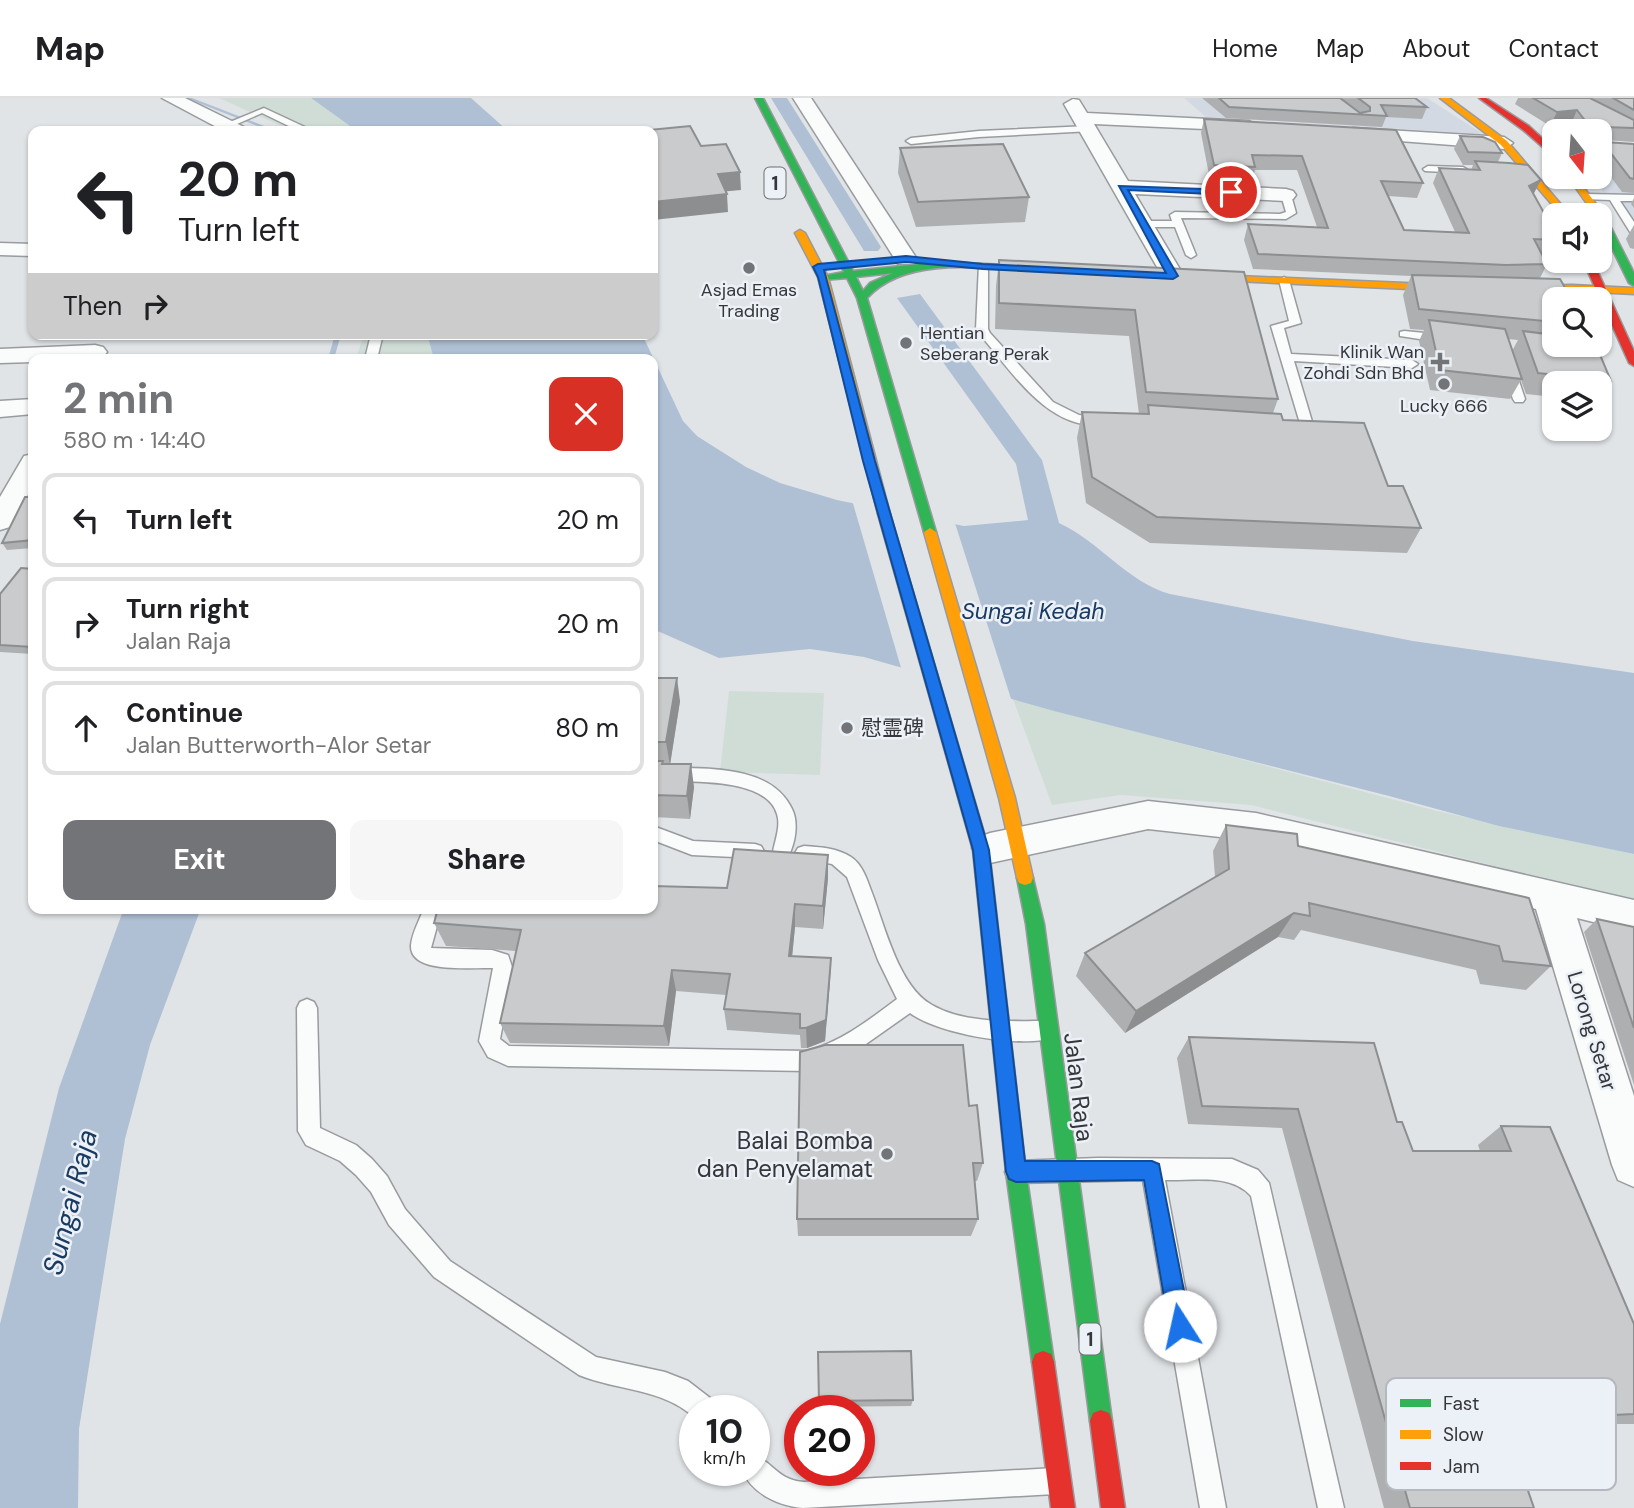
<!DOCTYPE html>
<html lang="en">
<head>
<meta charset="utf-8">
<style>
	:root { --surface:#fff; --page:#f6f6f6; --text:#202124; --muted:#757577; --line:#e0e0e0; --accent:#727477 }
	body { margin:0; font-family:"DM Sans","Noto Sans SC",sans-serif; background:var(--page); color:var(--text); height:100vh; display:flex; flex-direction:column; font-size:26px; white-space:nowrap }
	* { box-sizing:border-box; margin:0 }
	p { font-size:23px; color:var(--muted) }
	.icon { flex:none; width:38px; height:38px; fill:none; stroke:currentColor; stroke-width:2; stroke-linecap:round; stroke-linejoin:round }
	.map { position:relative; flex:1; overflow:hidden }
	.sheet { position:absolute; left:28px; top:256px; width:630px; height:560px; display:flex; flex-direction:column; background:var(--surface); border-radius:14px; box-shadow:0 2px 5px #0004 }
	.sheet>* { flex:none }
	.hud { position:absolute; left:28px; top:28px; width:630px; height:214px; border-radius:14px; box-shadow:0 2px 5px #0004; background:#fff; color:var(--text); overflow:hidden }
	.needle { width:46px; rotate:163deg }
	.fabs { position:absolute; left:1542px; top:21px; display:grid; gap:14px }
	.fabs a { display:grid; place-items:center; width:70px; height:70px; border-radius:14px; background:var(--surface); box-shadow:0 2px 5px #0004; font-size:35px }
	.speed { position:absolute; left:679px; top:1297px; display:flex; gap:14px; font-size:35px; font-weight:700; text-align:center }
	.speed>* { display:grid; place-content:center; width:91px; height:91px; border-radius:50%; background:var(--surface); box-shadow:0 2px 5px #0004; line-height:1 }
	.speed small { font-size:18px; font-weight:400 }
	.speed .limit { border:10px solid #d22; background:#fff; color:#111 }
	.pin { position:absolute; display:grid; place-items:center; width:60px; height:60px; color:#fff; margin:-30px; border:4px solid #fff; border-radius:50%; box-shadow:0 2px 7px #0007 }
	.me { position:absolute; width:77px; margin:-38px; rotate:350deg; stroke-linejoin:round; filter:drop-shadow(0 0 5px #0008) }
	.turn { display:flex; align-items:center; gap:24px; height:147px; padding:0 35px; font-size:32px }
	.turn .icon { width:91px; height:91px; stroke-width:2.5 }
	.turn b { display:block; font-size:49px; line-height:60px }
	.then { display:flex; align-items:center; height:66px; padding:0 35px; background:#0003; gap:14px; font-size:26px }
	.round { display:grid; place-items:center; flex:none; width:74px; height:74px; border-radius:14px; background:var(--page) }
	.headline { display:flex; align-items:center; justify-content:space-between; height:119px; padding:0 35px }
	h1 { font-size:42px; font-weight:700; line-height:52px; color:var(--accent) }
	.button { display:flex; gap:14px; margin-top:auto; padding:14px 35px }
	.button a { flex:1; height:80px; border-radius:14px; background:var(--accent); color:#fff; font-size:28px; font-weight:700; line-height:80px; text-align:center }
	.button a+a { background:var(--page); color:var(--text) }
	ul { padding:0; list-style:none }
	li { display:flex; align-items:center; gap:21px; height:94px; margin:0 14px 10px; padding:0 21px; border:4px solid var(--line); border-radius:14px }
	li div { flex:1 }
	li b { display:block; font-size:26px }
	li em { font-style:normal }
	header { display:flex; align-items:center; gap:42px; box-sizing:border-box; height:98px; padding:0 35px; background:var(--surface); border-bottom:2px solid var(--line) }
	header strong { font-size:33px }
	nav { display:flex; gap:38px; margin-inline-start:auto; font-size:24px }
	.map>svg:first-child { display:block }
	.built { fill:#d2d9e2 }
	.green { fill:#d0ddd7 }
	.water { fill:#afc0d5 }
	.pier { fill:#e1e4e7 }
	.lines { fill:none; stroke-linecap:round; stroke-linejoin:round }
	.stream { fill:#afc0d5; fill-rule:evenodd }
	.canal { fill:#afc0d5; fill-rule:evenodd }
	.lane-casing { stroke:#999b9e; stroke-width:3 }
	.street-casing { stroke:#999b9e; stroke-width:3 }
	.fast-casing { stroke:#999b9e; stroke-width:3 }
	.slow-casing { stroke:#999b9e; stroke-width:3 }
	.jam-casing { stroke:#999b9e; stroke-width:3 }
	.lane { fill:#fafbfb; fill-rule:evenodd }
	.street { fill:#fafbfb; fill-rule:evenodd }
	.fast { fill:#30b455; fill-rule:evenodd }
	.slow { fill:#ff9f0a; fill-rule:evenodd }
	.jam { fill:#e5322d; fill-rule:evenodd }
	.wall { fill:#aeafb0; fill-rule:evenodd }
	.shaded-wall { fill:#8d8e90 }
	.building { fill:#cacbcd; stroke:#8d8e90; stroke-width:2 }
	.route { fill:#1a73e8; stroke:#114b97; stroke-width:2 }
	.poi-dot { fill:#727477; stroke:#ecf1f8; stroke-width:2.5 }
	.labels { text-anchor:middle; dominant-baseline:central; stroke-width:5; stroke-linejoin:round; paint-order:stroke }
	.far-poi-label { font-size:18px; fill:#36373a; stroke:#ecf1f8 }
	.shield { fill:#ecf1f8; stroke:#6d6f73; stroke-width:2 }
	.shield-label { font-size:19px; font-weight:bold; fill:#36373a }
	.poi-label { font-size:21px; fill:#36373a; stroke:#ecf1f8; text-anchor:start }
	.street-label { font-size:21px; fill:#36373a; stroke:#ecf1f8 }
	.water-label { font-size:23px; font-style:italic; fill:#193a61; stroke:#ecf1f8 }
	.near-street-label { font-size:24px; fill:#36373a; stroke:#ecf1f8 }
	.near-poi-label { font-size:24px; fill:#36373a; stroke:#ecf1f8; text-anchor:end }
	.near-water-label { font-size:28px; font-style:italic; fill:#193a61; stroke:#ecf1f8 }
	.key { fill:#ecf1f8; stroke:#b5b9bf; stroke-width:2 }
	.key-label { font-size:19px; fill:#36373a }
</style>
</head>
<body>
<header>
<strong>Map</strong>
<nav><a>Home</a><a>Map</a><a>About</a><a>Contact</a></nav>
</header>
<div class="map">
<svg width="1634" height="1410" viewBox="0 0 1634 1410">
	<rect width="100%" height="100%" fill="#e1e4e7"/>
	<g class="built">
		<path d="M1184,0H1427L1483,36L1206,19Z"/>
		<path d="M1600,53L1634,55V140L1593,79H1600Z"/>
	</g>
	<g class="green">
		<path d="M219,0H311L357,33H292Z"/>
		<path d="M364,236H427L434,261H356Z"/>
		<path d="M729,593L824,595L820,677L720,674Z"/>
		<path d="M1013,601L1437,713L1634,756V803L1251,707L1121,697L1052,707Z"/>
	</g>
	<g class="water">
		<path d="M311,0H471L508,33H357Z"/>
		<path d="M920,196L1042,362L1059,425C1099,443 1127,484 1170,496L1413,543L1634,575V756L1499,728L1389,698L1054,613L864,559L810,551L719,560L653,531V261H434L427,236H642L683,323L697,338L746,369L780,385L837,402L964,428L1028,422L1016,366L897,200Z"/>
		<path d="M124,810H201L150,947L125,1041L79,1331L78,1410H0V1226L59,990Z"/>
	</g>
	<path class="pier" d="M852,402L954,422L1012,604L902,573Z"/>
	<g class="lines">
		<g class="stream">
			<path d="M186,0H192L277,33H270Z"/>
			<path d="M335,236H341L334,261H328Z"/>
		</g>
		<path class="canal" d="M771,0H787L881,149L878,153H864Z"/>
		<defs>
			<g id="lane">
				<path d="M264,10L309,31L311,33H299L262,15L237,26L230,24Z"/>
				<path d="M1089,28L1092,29V33L979,39L911,46L906,43L911,40L979,33Z"/>
				<path d="M1428,68L1463,69L1468,72L1463,75L1425,73L1423,71Z"/>
				<path d="M1286,94L1291,97L1296,115L1286,121L1181,120L1196,157L1191,160L1186,157L1175,129H1144L1139,126L1144,123H1172L1170,117L1175,114L1280,116L1286,114L1281,97Z"/>
				<path d="M1588,96L1634,97V103H1620L1634,124V135L1630,134L1610,102L1584,101L1583,99Z"/>
				<path d="M979,166L988,168V231L990,235L1053,304L1079,317L1106,320V326C1051,336 1013,275 982,239L976,231Z"/>
				<path d="M1284,179L1289,182L1301,225L1284,230L1291,256L1412,262L1418,266L1412,270L1294,263L1316,337L1310,341L1295,336L1302,332L1271,228L1289,223L1279,182Z"/>
				<path d="M1404,233L1446,237L1452,241L1446,245L1400,238V234Z"/>
				<path d="M371,236H383L377,261H365Z"/>
				<path d="M1509,267L1515,271L1525,301L1523,304H1515L1513,301L1503,271Z"/>
				<path d="M653,669C698,672 769,663 792,711C799,725 795,746 788,759L782,761L776,759L773,754C775,742 781,728 777,716C766,678 684,684 653,683Z"/>
				<path d="M653,728L693,743L755,746L761,748L764,753L761,758L755,760L692,757L653,742Z"/>
				<path d="M804,748C820,749 837,750 851,759C863,767 867,782 872,795C885,829 899,889 932,907C965,926 1011,923 1048,923L1055,925L1058,932L1055,939C1023,951 938,936 910,915L856,953L807,973L508,968L488,959L479,943L493,870C473,869 409,877 411,847C412,835 420,821 424,810H442L431,850L492,852L508,857L513,872L500,941L509,948L807,953C841,944 869,922 897,901L878,862L847,779L832,766L798,760L795,755L798,750Z"/>
				<path d="M307,901L314,904L317,910L320,1030L356,1047L372,1061L387,1078L405,1111L450,1163L596,1259L665,1274L688,1283L714,1303L717,1312H695V1320C663,1290 618,1293 579,1277L434,1179L389,1127L371,1094L356,1077L340,1063L306,1047L298,1033L297,910L300,904Z"/>
				<path d="M1098,1060L1232,1061L1258,1072L1269,1085L1344,1410H1318L1251,1098C1231,1075 1194,1083 1165,1082L1226,1410H1200L1143,1082L1016,1085L1008,1082L1005,1074L1008,1066L1016,1063Z"/>
				<path d="M754,1357C775,1366 778,1382 804,1384L1055,1370L1064,1374L1068,1383L1064,1392L1055,1396L803,1410C779,1408 752,1396 742,1372H754Z"/>
			</g>
			<g id="street">
				<path d="M162,0H185L244,29L247,33H224Z"/>
				<path d="M793,0H811L917,161L914,166H898Z"/>
				<path d="M1073,1L1079,2L1087,15L1249,23L1258,28L1249,33L1094,26L1128,83L1286,91L1293,93L1296,97L1293,101L1286,103L1135,96L1184,178L1181,183H1165L1064,6Z"/>
				<path d="M1353,30L1504,39L1513,45L1504,51L1347,39L1344,35Z"/>
				<path d="M0,145L33,146V158L0,157Z"/>
				<path d="M95,247L103,249L107,254L103,259L33,261V264L0,265V251Z"/>
				<path d="M33,301V316L0,319V303Z"/>
				<path d="M33,356V388L10,429L0,432V399L24,358Z"/>
				<path d="M1148,703L1256,715L1634,802V834L1577,820L1634,998V1089L1618,1082L1612,1067L1536,811L1256,743L1148,731L990,765L977,760L972,750L977,740L990,735Z"/>
			</g>
			<g id="fast">
				<path d="M755,0H763L853,173L939,164L1051,169L1056,172L1051,175C994,172 909,154 867,200L936,434L934,437H926L924,434L857,200L847,180L823,182L818,179L844,174ZM893,175L870,185L863,193L856,179Z"/>
				<path d="M1600,115L1605,118L1634,175V188L1629,185L1600,126V117H1596Z"/>
				<path d="M884,412L890,416L989,752L1026,1074L1054,1264L1051,1272L1043,1275L1035,1272L1032,1264L1006,1074L973,752L878,416Z"/>
				<path d="M1025,773L1031,775L1033,780L1044,826L1112,1323L1109,1331L1101,1334L1093,1331L1090,1323L1026,826L1017,780L1019,775Z"/>
			</g>
			<g id="slow">
				<path d="M1440,0H1449L1507,43L1570,117H1561L1501,47Z"/>
				<path d="M1568,79H1576L1604,117L1602,119L1595,117Z"/>
				<path d="M800,132L805,135L828,179L890,416L888,419H880L878,416L818,179L795,135Z"/>
				<path d="M1192,176L1498,189L1572,187L1634,190V196L1572,193L1498,195L1189,181V177Z"/>
				<path d="M930,430L936,434L1015,700L1033,780L1031,785L1025,787L1019,785L1017,780L999,700L924,434Z"/>
			</g>
			<g id="jam">
				<path d="M1479,0H1486L1529,28L1554,51V59L1523,32Z"/>
				<path d="M1583,163H1593L1634,253V268L1629,265Z"/>
				<path d="M1043,1253L1051,1256L1054,1264L1075,1410H1051L1032,1264L1035,1256Z"/>
				<path d="M1101,1312L1109,1315L1112,1323L1125,1410H1101L1090,1323L1093,1315Z"/>
			</g>
		</defs>
		<use href="#lane" class="lane-casing"/>
		<use href="#street" class="street-casing"/>
		<use href="#fast" class="fast-casing"/>
		<use href="#slow" class="slow-casing"/>
		<use href="#jam" class="jam-casing"/>
		<use href="#lane" class="lane"/>
		<use href="#street" class="street"/>
		<use href="#fast" class="fast"/>
		<use href="#slow" class="slow"/>
		<use href="#jam" class="jam"/>
	</g>
	<g class="wall">
		<path d="M1202,0H1415L1427,9L1422,21L1386,19L1382,29L1226,20Z"/>
		<path d="M1518,0H1634V44L1605,42V44L1634,46V95L1622,94L1600,64V33H1576L1571,26L1550,28L1515,6Z"/>
		<path d="M1204,21L1423,85L1417,100L1388,98L1404,132L1455,134L1433,85L1439,70L1471,72L1473,67H1463L1454,51L1460,38L1502,55L1498,64L1534,96L1554,133V154L1552,158H1543L1547,166L1540,180L1554,201V247L1611,283L1600,302V285H1554V299L1526,296L1521,282L1510,301L1430,292L1419,243L1424,232L1410,231L1403,197L1411,178L1253,171L1244,142L1248,126L1317,129L1297,72H1255L1251,84L1210,82L1201,35ZM1508,241L1518,242L1512,253Z"/>
		<path d="M900,50L1029,99L1025,124L916,129L898,75Z"/>
		<path d="M1634,100V110L1631,106Z"/>
		<path d="M1634,127V151L1630,150L1626,141Z"/>
		<path d="M999,162L1244,174L1278,301L1273,315L1388,388L1421,430L1407,455L1150,445L1086,405L1077,340L1082,314L1139,316L1129,238L995,231L996,188Z"/>
		<path d="M33,399V450L7,452L2,445Z"/>
		<path d="M33,471V556L0,554V496Z"/>
		<path d="M653,580L680,603L670,666L694,689L690,721L653,719Z"/>
		<path d="M1226,727L1298,748L1551,868L1526,892L1480,886L1476,872L1301,832L1294,842L1278,839L1125,935L1076,878L1085,855L1215,779L1213,753Z"/>
		<path d="M828,780L823,831L795,829L792,858L831,860L830,882L825,943L807,950H801L800,937L727,932L724,911L726,897L676,893L669,948L510,945L500,925L516,853L446,848L434,825L727,790Z"/>
		<path d="M1597,821L1634,829V987L1584,834Z"/>
		<path d="M1189,939L1397,1024L1413,1053H1480L1478,1047L1501,1028L1634,1226V1326H1581L1569,1294H1494L1534,1410H1384L1282,1030L1188,1026L1177,960Z"/>
		<path d="M969,1008L983,1065L977,1083H974L978,1121L971,1138H798L797,1121Z"/>
		<path d="M818,1254L913,1302L911,1308L818,1309Z"/>
	</g>
	<g class="shaded-wall">
		<path d="M1577,12L1571,26L1550,28L1557,14Z"/>
		<path d="M740,74L741,92L719,94L718,76Z"/>
		<path d="M1541,82L1533,97L1529,88Z"/>
		<path d="M727,96L728,114L653,122V104Z"/>
		<path d="M677,580L680,603L670,667L666,644Z"/>
		<path d="M691,666L694,689L690,721L687,698Z"/>
		<path d="M828,757V780L823,831V808Z"/>
		<path d="M795,806V829L790,880L789,858Z"/>
		<path d="M1294,815L1278,839L1125,935L1136,913Z"/>
		<path d="M831,860L830,882L825,943L807,950L806,930Z"/>
		<path d="M672,872L676,893L669,948L664,928Z"/>
	</g>
	<g class="building">
		<path d="M1219,0H1340L1360,15L1370,13V9L1358,0H1415L1427,9L1381,7L1387,18L1229,9Z"/>
		<path d="M1533,0H1590L1634,22V30L1605,29V44L1634,46V81L1630,80L1600,41V33H1593L1577,12L1557,14Z"/>
		<path d="M1613,0H1634V12Z"/>
		<path d="M1204,21L1396,32L1423,85L1381,83L1404,132L1469,135L1439,70L1480,72L1475,63L1509,65L1528,67L1541,82L1529,88L1554,133V142L1534,141L1547,166L1506,167L1258,156L1248,126L1328,130L1302,58L1252,57L1255,69L1214,67Z"/>
		<path d="M690,28L701,48L726,46L740,74L718,76L727,96L653,104V33H639Z"/>
		<path d="M1460,38L1483,39L1495,44L1502,55L1468,54Z"/>
		<path d="M1003,46L1029,99L918,104L900,50Z"/>
		<path d="M999,162L1244,174L1278,301L1146,294L1135,212L999,205Z"/>
		<path d="M1412,177L1560,181L1571,200L1573,201H1554V224L1419,211Z"/>
		<path d="M1429,222L1505,231L1522,281L1440,272Z"/>
		<path d="M1523,233L1554,237V247H1596L1611,283L1538,275Z"/>
		<path d="M1148,307L1281,316L1283,322L1364,325L1388,388H1403L1421,430L1157,419L1092,379L1082,314L1149,316Z"/>
		<path d="M25,399H33V442L2,445Z"/>
		<path d="M21,470L33,471V549L0,547V496Z"/>
		<path d="M653,580H677L666,644H653Z"/>
		<path d="M653,663H663L662,666H691L687,698L653,697Z"/>
		<path d="M1226,727L1297,736L1298,748L1529,800L1551,868L1503,863L1499,848L1309,805L1310,818L1294,815L1136,913L1085,855L1229,771Z"/>
		<path d="M734,751L828,757L823,808L795,806L789,858L831,860L826,922L806,930H800V916L724,911L730,876L672,872L664,928L500,925L521,832L434,825L438,810H653V788L727,790Z"/>
		<path d="M1597,821L1634,829V930Z"/>
		<path d="M1189,939L1374,945L1397,1024H1402L1413,1053H1511L1501,1028L1550,1029L1634,1226V1316L1613,1317L1600,1283H1490L1534,1410H1410L1298,1011L1202,1008Z"/>
		<path d="M825,947H963L969,1008L977,1007L983,1065H973L978,1121H797L800,954Z"/>
		<path d="M911,1253L913,1302L819,1303L818,1254Z"/>
	</g>
	<path class="route" d="M1119,88L1231,92L1236,94L1231,97L1128,92L1178,178L1173,181L983,171L906,164L824,172L875,363L989,752L1025,1063H1152L1159,1066L1191,1228L1188,1236L1180,1239L1172,1236L1169,1228L1144,1082L1016,1084L1009,1081L1006,1074L973,752L863,363L818,179L813,169L818,166L906,158L983,166L1166,175Z"/>
	<g class="poi-dot">
		<circle cx="749" cy="170" r="7"/>
		<circle cx="906" cy="245" r="7"/>
		<path d="M1436.5 253.5h7v7h7v7h-7v7h-7v-7h-7v-7h7z"/>
		<circle cx="1444" cy="286" r="7"/>
		<circle cx="847" cy="630" r="7"/>
		<circle cx="887" cy="1056" r="7"/>
	</g>
	<g class="labels">
		<g class="far-poi-label">
			<text x="749" y="192">Asjad Emas<tspan x="749" dy="21">Trading</tspan></text>
			<text x="920" y="235" text-anchor="start">Hentian<tspan x="920" dy="21">Seberang Perak</tspan></text>
			<text x="1424" y="254" text-anchor="end">Klinik Wan<tspan x="1424" dy="21">Zohdi Sdn Bhd</tspan></text>
			<text x="1444" y="308">Lucky 666</text>
		</g>
		<g class="shield">
			<rect x="764.5" y="69.5" width="21" height="31" rx="5"/>
			<rect x="1079.5" y="1225.5" width="21" height="31" rx="5"/>
		</g>
		<g class="shield-label">
			<text x="775" y="85">1</text>
			<text x="1090" y="1241">1</text>
		</g>
		<g class="poi-label">
			<text x="861" y="630">慰霊碑</text>
		</g>
		<g class="street-label">
			<text transform="translate(1592 933) rotate(73)">Lorong Setar</text>
		</g>
		<g class="water-label">
			<text x="1033" y="513">Sungai Kedah</text>
		</g>
		<g class="near-street-label">
			<text transform="translate(1079 989) rotate(83)">Jalan Raja</text>
		</g>
		<g class="near-poi-label">
			<text x="873" y="1042">Balai Bomba<tspan x="873" dy="28">dan Penyelamat</tspan></text>
		</g>
		<g class="near-water-label">
			<text transform="translate(70 1104) rotate(-76)">Sungai Raja</text>
		</g>
	</g>
	<rect x="1386" y="1280" width="230" height="112" rx="10" class="key"/>
	<rect x="1400" y="1301" width="31" height="8" fill="#30b455"/>
	<rect x="1400" y="1332" width="31" height="9" fill="#ff9f0a"/>
	<rect x="1400" y="1364" width="31" height="8" fill="#e5322d"/>
	<g class="key-label">
		<text x="1443" y="1312">Fast</text>
		<text x="1443" y="1343">Slow</text>
		<text x="1443" y="1375">Jam</text>
	</g>
</svg>
<div class="fabs">
<a><svg class="needle" viewBox="-14 -14 28 28"><path d="M0-13l5 13h-10z" fill="#e53935"/><path d="M0 13l5-13h-10z" fill="#757577"/></svg></a>
<a><svg class="icon" aria-label="sound" viewBox="0 0 24 24"><path d="M4 9h4l5-4v14l-5-4H4zM17 9q2 3 0 6"/></svg></a>
<a><svg class="icon" aria-label="search" viewBox="0 0 24 24"><circle cx="10" cy="10" r="6"/><path d="M15 15l6 6"/></svg></a>
<a><svg class="icon" aria-label="layers" viewBox="0 0 24 24"><path d="M12 4l9 5-9 5-9-5zM3 14l9 5 9-5"/></svg></a>
</div>
<div class="speed"><div>10<small>km/h</small></div><div class="limit">20</div></div>
<div class="pin" style="left:1231px;top:94px;background:#d93025"><svg class="icon" aria-label="arrive" viewBox="0 0 24 24"><path d="M6 21V4h12l-3 4 3 4H6"/></svg></div>
<svg class="me" style="left:1180px;top:1228px" viewBox="-20 -20 40 40"><circle r="19" fill="#fff"/><path d="M0-13L10 11 0 6-10 11z" fill="#1a73e8"/></svg>
<div class="hud">
<div class="turn"><svg class="icon" aria-label="left" viewBox="0 0 24 24"><path d="M17 20v-9H6M10 6l-5 5 5 5"/></svg><div><b>20 m</b>Turn left</div></div>
<div class="then">Then<svg class="icon" aria-label="right" viewBox="0 0 24 24"><path d="M7 20v-9h11M14 6l5 5-5 5"/></svg></div>
</div>
<section class="sheet">
<div class="headline"><div><h1>2 min</h1><p>580 m · 14:40</p></div><a class="round" style="background:#d93025;color:#fff"><svg class="icon" aria-label="close" viewBox="0 0 24 24"><path d="M6 6l12 12M18 6L6 18"/></svg></a></div>
<ul>
<li><svg class="icon" aria-label="left" viewBox="0 0 24 24"><path d="M17 20v-9H6M10 6l-5 5 5 5"/></svg><div><b>Turn left</b></div><em>20 m</em></li>
<li><svg class="icon" aria-label="right" viewBox="0 0 24 24"><path d="M7 20v-9h11M14 6l5 5-5 5"/></svg><div><b>Turn right</b><p>Jalan Raja</p></div><em>20 m</em></li>
<li><svg class="icon" aria-label="ahead" viewBox="0 0 24 24"><path d="M12 20V5M6 11l6-6 6 6"/></svg><div><b>Continue</b><p>Jalan Butterworth-Alor Setar</p></div><em>80 m</em></li>
</ul>
<div class="button"><a>Exit</a><a>Share</a></div>
</section>
</div>
</body>
</html>
